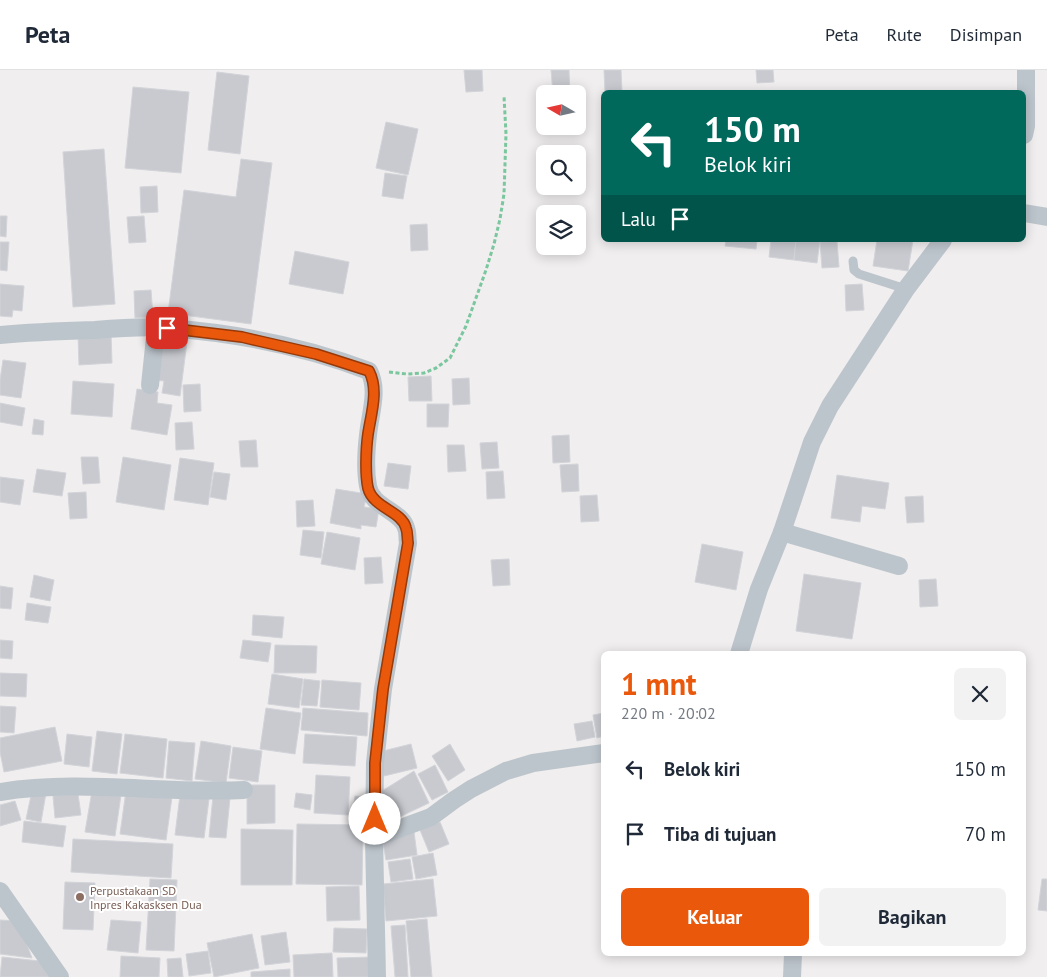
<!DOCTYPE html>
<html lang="id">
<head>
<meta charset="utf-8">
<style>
	:root { --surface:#fff; --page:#f2f2f3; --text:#1f2937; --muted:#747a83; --line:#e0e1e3; --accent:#ea580c }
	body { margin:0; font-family:"PT Sans",sans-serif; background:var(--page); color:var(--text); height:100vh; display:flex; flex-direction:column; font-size:19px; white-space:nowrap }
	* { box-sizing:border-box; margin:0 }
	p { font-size:16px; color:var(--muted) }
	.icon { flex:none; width:28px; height:28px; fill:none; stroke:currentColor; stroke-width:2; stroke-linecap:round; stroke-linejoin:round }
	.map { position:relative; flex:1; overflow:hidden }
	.details { position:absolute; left:601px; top:581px; width:425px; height:305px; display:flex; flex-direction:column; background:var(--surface); border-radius:8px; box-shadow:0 2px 12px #0003 }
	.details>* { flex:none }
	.top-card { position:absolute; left:601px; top:20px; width:425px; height:152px; border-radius:8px; box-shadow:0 2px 12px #0003; background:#00695c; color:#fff; overflow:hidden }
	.needle { width:32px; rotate:279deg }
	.tools { position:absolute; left:536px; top:15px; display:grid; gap:10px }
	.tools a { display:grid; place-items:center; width:50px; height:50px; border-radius:8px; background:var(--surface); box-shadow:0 2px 12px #0003; font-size:25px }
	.pin { position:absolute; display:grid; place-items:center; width:42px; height:42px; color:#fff; margin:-21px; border-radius:10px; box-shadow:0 2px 8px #0006 }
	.me { position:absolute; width:55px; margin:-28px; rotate:0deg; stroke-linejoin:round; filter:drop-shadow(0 0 4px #0008) }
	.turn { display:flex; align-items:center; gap:18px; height:105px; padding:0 20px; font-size:22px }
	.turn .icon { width:65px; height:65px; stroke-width:2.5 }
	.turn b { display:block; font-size:35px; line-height:42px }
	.then { display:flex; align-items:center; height:48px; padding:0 20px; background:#0003; gap:10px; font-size:19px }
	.round { display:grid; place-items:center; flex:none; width:52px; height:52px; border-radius:8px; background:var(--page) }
	.overview { display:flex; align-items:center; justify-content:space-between; height:85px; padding:0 20px }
	h1 { font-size:30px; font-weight:700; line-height:38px; color:var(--accent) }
	.primary-button { display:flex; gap:10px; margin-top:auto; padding:10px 20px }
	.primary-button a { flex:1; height:58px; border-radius:8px; background:var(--accent); color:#fff; font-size:20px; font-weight:700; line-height:58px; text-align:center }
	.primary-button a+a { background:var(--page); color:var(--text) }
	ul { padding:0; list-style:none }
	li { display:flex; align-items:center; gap:15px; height:65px; padding:0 20px }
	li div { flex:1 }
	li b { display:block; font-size:19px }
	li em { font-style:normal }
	header { display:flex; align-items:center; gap:30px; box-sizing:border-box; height:70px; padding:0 25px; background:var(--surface); border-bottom:1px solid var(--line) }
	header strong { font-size:24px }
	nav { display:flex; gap:28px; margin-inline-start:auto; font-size:18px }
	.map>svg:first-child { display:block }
	.building { fill:#c8cad0; stroke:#d2d4d9 }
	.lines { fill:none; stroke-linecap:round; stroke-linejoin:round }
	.path { stroke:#7ac69e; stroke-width:3; stroke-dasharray:4 2.5; stroke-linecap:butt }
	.lane { stroke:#bdc5cc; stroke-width:9 }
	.street { stroke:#bdc5cc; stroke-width:18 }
	.route-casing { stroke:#983908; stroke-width:12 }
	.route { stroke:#ea580c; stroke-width:9 }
	.education-dot { fill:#8d6e63; stroke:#fff; stroke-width:2 }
	.labels { text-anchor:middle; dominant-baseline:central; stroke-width:4; stroke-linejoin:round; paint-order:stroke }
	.education-label { font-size:12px; fill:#785e54; stroke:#fff; text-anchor:start }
</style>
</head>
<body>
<header>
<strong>Peta</strong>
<nav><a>Peta</a><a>Rute</a><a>Disimpan</a></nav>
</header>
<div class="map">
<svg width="1047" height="907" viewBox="0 0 1047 907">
	<rect width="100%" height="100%" fill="#f0eeee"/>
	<g class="building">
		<path d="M464,0H482L483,21L466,22Z"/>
		<path d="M551,0H569L570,23L553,24Z"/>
		<path d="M604,0H621L622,22H605Z"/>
		<path d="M756,0H773L774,12L757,13Z"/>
		<path d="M217,2L249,6L240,84L208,80Z"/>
		<path d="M133,17L189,22L181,103L125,98Z"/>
		<path d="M386,52L418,59L408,105L376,98Z"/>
		<path d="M104,79L115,234L73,237L63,82Z"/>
		<path d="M241,89L272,93L251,254L168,243L184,120L236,127Z"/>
		<path d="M385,103L407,106L403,129L382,126Z"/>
		<path d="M157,116L158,142L141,143L140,117Z"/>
		<path d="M0,146H7L6,167L0,166Z"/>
		<path d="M144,146L146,172L129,173L127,147Z"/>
		<path d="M427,154L428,180L411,181L410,155Z"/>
		<path d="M726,170H757L756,179L725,176Z"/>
		<path d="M771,170H796L794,190L769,187Z"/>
		<path d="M796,170H820L817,193L794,190Z"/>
		<path d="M877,170H913L908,201L873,196Z"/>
		<path d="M837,171L839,197L822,198L820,172Z"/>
		<path d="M0,172H9L7,201L0,200Z"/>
		<path d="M295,181L349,192L343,224L289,214Z"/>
		<path d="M0,214L24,216L22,241L13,240L12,247L0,246Z"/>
		<path d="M862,214L864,240L846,241L845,215Z"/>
		<path d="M151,220L153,247L135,248L134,221Z"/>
		<path d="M161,260L188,264L180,326L162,323L164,311L154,310Z"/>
		<path d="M111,263L112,293L79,295L78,265Z"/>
		<path d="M3,290L26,293L21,328L0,325V310Z"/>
		<path d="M431,306L432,331H409L408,307Z"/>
		<path d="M469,308L470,334L453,335L452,309Z"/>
		<path d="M73,311L114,314L112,347L71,344Z"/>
		<path d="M200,314L201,341L184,342L183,315Z"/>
		<path d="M137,319L158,322L157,333L172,335L167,365L131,359Z"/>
		<path d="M0,333L25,338L22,356L0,352Z"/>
		<path d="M427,334H449L448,357H427Z"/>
		<path d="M34,349L44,351L43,365L32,364Z"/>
		<path d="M192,352L194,379L176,380L175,353Z"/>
		<path d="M569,365L570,392L553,393L552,366Z"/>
		<path d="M256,370L258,397H241L239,371Z"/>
		<path d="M497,372L499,398L482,399L480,373Z"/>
		<path d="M447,375H464L466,401L448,402Z"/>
		<path d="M81,387H98L100,413L83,414Z"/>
		<path d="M123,387L171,395L164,440L116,432Z"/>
		<path d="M180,388L214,393L208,435L174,430Z"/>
		<path d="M388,393L411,396L408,419L384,416Z"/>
		<path d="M578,394L579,421L562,422L560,395Z"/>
		<path d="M37,399L66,403L62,426L33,422Z"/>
		<path d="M503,401L505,428L487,429L486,402Z"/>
		<path d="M214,402L230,404L226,430L210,427Z"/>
		<path d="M837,405L889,413L885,439L862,436L860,452L831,448Z"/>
		<path d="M0,407L24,410L20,435L0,432Z"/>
		<path d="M336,419L367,424L364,437L379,439L376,457L361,455V459L330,453Z"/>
		<path d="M86,422L87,448L70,449L68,423Z"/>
		<path d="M597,425L599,451L581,452L580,426Z"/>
		<path d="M923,426L924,452L907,453L905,427Z"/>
		<path d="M313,430L315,456L297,457L296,431Z"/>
		<path d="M303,460L324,462L321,488L300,485Z"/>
		<path d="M327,462L360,468L355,500L321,494Z"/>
		<path d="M702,474L743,482L736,520L695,512Z"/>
		<path d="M381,487L383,513L365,514L364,488Z"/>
		<path d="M509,489L510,515L493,516L491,490Z"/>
		<path d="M804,504L861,513L852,569L796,561Z"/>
		<path d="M34,505L54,510L50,531L30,527Z"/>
		<path d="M936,509L938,536L920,537L919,510Z"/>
		<path d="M0,516L13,518L11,539L0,538Z"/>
		<path d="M27,533L51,537L48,553L25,550Z"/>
		<path d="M253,545L284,547L282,568L252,565Z"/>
		<path d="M0,570L13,571L12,589L0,588Z"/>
		<path d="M243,570L271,573L268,592L240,588Z"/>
		<path d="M275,575L317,576L316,603H274Z"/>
		<path d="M0,603L27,604L26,627L0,626Z"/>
		<path d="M272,604L303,609L299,638L268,634Z"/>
		<path d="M304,609L320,611L317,636L301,635Z"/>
		<path d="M322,610L361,613L359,640L320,637Z"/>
		<path d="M0,636L16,637L14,663L0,662Z"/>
		<path d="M266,638L301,643L295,684L260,679Z"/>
		<path d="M303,638L368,643L367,666L301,660Z"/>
		<path d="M604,643V666L597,668L593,645Z"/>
		<path d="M592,651L595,667L577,671L574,654Z"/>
		<path d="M55,657L62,691L4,702L0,682V668Z"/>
		<path d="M97,661L122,664L117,704L92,701Z"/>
		<path d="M67,664L92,667L89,697L64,694Z"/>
		<path d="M125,664L167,669L163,708L120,703Z"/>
		<path d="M305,664L357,667L355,696L303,693Z"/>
		<path d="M169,671L195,673L192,711L166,708Z"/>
		<path d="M201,671L231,676L226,713L195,709Z"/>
		<path d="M411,674L417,698L384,706L379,682Z"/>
		<path d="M450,674L465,700L448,711L432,686Z"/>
		<path d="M233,677L262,681L258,712L229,708Z"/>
		<path d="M435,695L448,722L432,730L418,704Z"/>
		<path d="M414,701L429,733L391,751L382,721Z"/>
		<path d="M316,705L350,707L348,745L314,743Z"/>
		<path d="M247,715H275V753L247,754Z"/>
		<path d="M32,721L46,723L41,752L26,749Z"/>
		<path d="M92,721L121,725L115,766L85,762Z"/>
		<path d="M126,721L172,727L166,770L120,764Z"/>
		<path d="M296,723L312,725L310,740L294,737Z"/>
		<path d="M78,724L81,745L55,748L53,726Z"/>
		<path d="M180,725L209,729L204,768L175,765Z"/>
		<path d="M213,726L230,728L226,768L209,767Z"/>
		<path d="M355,726L366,727L364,743L353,742Z"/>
		<path d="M15,731L21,750L0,756V735Z"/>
		<path d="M24,751L66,756L63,777L22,772Z"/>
		<path d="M440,752L449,774L429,782L420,760Z"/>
		<path d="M297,754L363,755L362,815L296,814Z"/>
		<path d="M241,759L293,760L292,815H241Z"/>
		<path d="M414,762L417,785L386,790L382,767Z"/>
		<path d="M73,769L173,774L171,808L71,802Z"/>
		<path d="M433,783L437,805L416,809L412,787Z"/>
		<path d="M410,789L413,809L391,812L388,792Z"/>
		<path d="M150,809L177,810L174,881L146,880Z"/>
		<path d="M433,809L437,846L386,851L383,814Z"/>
		<path d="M1042,809H1047V841L1038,840Z"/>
		<path d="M65,812L95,813L93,860L63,859Z"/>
		<path d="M359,816L360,850L327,851L326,817Z"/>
		<path d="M427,849L432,907H411L406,851Z"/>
		<path d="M0,850L18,851L32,888L0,884Z"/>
		<path d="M111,850L141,852L138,883L107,880Z"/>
		<path d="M405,855L408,907H395L391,856Z"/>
		<path d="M334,858L367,859L366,883L333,882Z"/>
		<path d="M286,862L290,892L265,895L261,866Z"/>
		<path d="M252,864L259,898L214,907L207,873Z"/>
		<path d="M208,881L211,903L189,906L186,884Z"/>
		<path d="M332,883L333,907H294L293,885Z"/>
		<path d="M121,886L160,888L159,907H120Z"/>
		<path d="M2,887L49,892L54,907H0Z"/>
		<path d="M373,887V907H338L337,888Z"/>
		<path d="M181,888L183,907H168L167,889Z"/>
		<path d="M290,899V907H251V902Z"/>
	</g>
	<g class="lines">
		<path class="path" d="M389,302L407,304L424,303L436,298L450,288L466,256L486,200L494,174L500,149L504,124L506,64L504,26"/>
		<path class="lane" d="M853,191L854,200L859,204L906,219"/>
		<g class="street">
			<path d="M1024,65L1026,56V0"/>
			<path d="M1024,143L1047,147"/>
			<path d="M0,265C32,262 63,261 95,260C119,258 144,256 168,258C234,263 306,277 369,301C379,320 370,344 368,365C366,382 365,400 368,416C371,437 402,441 406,458C408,462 407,468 408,473L383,619L375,693L374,768L377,907"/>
			<path d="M150,315L156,258"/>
			<path d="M782,462L899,496"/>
			<path d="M739,584L759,519L782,462L812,372L830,336L906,219L943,170"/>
			<path d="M0,722C80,709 163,724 244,720"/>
			<path d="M374,768L431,747L454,730L471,719L506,701L533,693L604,683"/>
			<path d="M0,821L60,907"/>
			<path d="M792,907L793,884"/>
		</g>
	</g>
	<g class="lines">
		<defs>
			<path id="route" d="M167,258L242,267L259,271L316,284L369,301C379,320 371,344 368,364C366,378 365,404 368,418C373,438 402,441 406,458C408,463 407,468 408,473L383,619L375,693V749"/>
		</defs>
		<use href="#route" class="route-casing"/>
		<use href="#route" class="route"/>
	</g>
	<circle class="education-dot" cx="80" cy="827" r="5"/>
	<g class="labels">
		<g class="education-label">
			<text x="90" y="820">Perpustakaan SD<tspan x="90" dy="14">Inpres Kakasksen Dua</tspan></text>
		</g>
	</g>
</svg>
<div class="tools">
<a><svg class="needle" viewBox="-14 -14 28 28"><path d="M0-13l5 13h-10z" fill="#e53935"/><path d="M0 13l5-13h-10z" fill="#747a83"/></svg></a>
<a><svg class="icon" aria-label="search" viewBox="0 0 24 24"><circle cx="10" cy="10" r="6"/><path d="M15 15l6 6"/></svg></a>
<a><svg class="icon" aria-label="layers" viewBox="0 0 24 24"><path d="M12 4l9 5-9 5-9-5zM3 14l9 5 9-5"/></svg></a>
</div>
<div class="pin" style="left:167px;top:258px;background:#d93025"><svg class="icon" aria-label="arrive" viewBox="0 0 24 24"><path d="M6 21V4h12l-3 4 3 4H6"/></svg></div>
<svg class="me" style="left:375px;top:749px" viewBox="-20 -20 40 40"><circle r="19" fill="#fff"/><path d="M0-13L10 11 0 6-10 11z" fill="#ea580c"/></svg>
<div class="top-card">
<div class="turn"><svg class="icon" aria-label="left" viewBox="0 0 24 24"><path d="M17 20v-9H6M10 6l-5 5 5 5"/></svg><div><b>150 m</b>Belok kiri</div></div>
<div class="then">Lalu<svg class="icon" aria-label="arrive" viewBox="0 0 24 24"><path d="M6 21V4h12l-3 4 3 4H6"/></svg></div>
</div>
<section class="details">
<div class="overview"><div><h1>1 mnt</h1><p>220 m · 20:02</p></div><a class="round"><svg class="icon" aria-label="close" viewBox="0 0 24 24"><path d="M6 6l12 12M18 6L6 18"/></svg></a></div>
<ul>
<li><svg class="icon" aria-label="left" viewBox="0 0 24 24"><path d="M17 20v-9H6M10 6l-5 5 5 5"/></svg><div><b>Belok kiri</b></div><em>150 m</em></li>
<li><svg class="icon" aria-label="arrive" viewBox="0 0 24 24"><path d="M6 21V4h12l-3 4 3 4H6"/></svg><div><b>Tiba di tujuan</b></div><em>70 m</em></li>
</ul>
<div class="primary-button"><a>Keluar</a><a>Bagikan</a></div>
</section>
</div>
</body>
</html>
